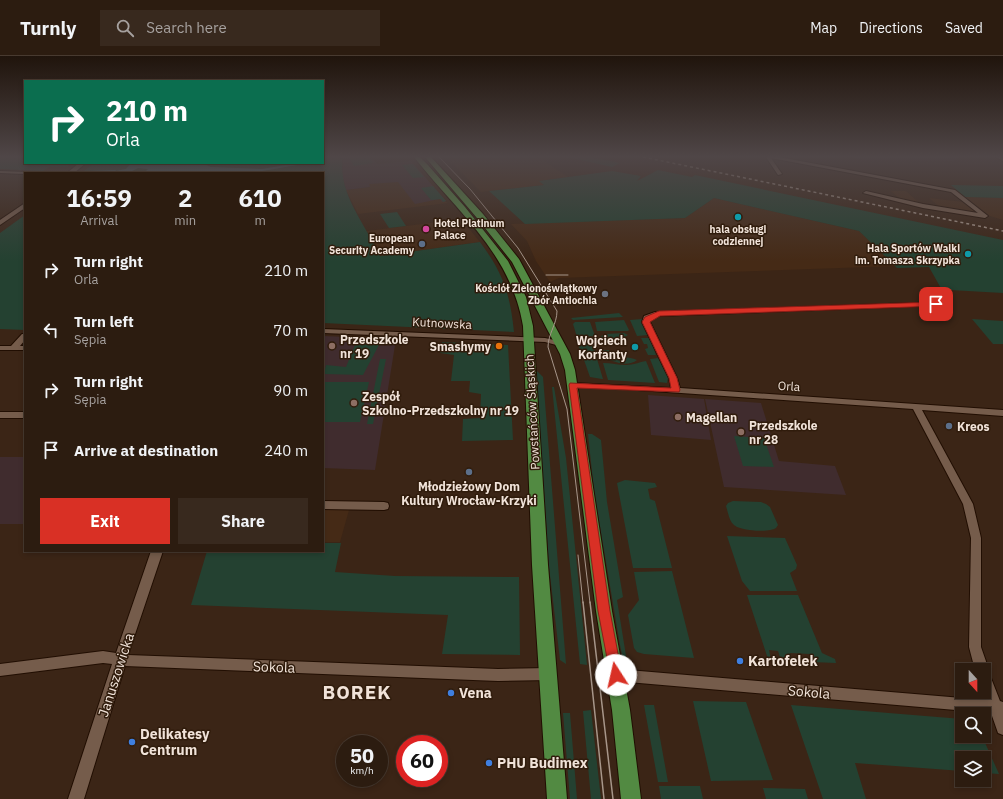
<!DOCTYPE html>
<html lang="en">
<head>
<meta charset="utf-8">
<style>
	:root { --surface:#2c1c10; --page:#38291e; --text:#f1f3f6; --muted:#a6a19f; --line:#483a30; --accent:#d93025 }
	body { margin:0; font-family:"IBM Plex Sans",sans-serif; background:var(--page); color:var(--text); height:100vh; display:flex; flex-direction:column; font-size:15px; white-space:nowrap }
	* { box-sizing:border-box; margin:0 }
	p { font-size:13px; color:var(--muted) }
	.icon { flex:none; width:22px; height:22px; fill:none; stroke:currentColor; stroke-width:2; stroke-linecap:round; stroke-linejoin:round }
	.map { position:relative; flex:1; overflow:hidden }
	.side { position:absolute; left:24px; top:116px; width:300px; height:380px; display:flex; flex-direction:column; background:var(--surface); border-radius:0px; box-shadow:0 2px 6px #0003,0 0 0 1px var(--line) }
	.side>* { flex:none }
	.banner { position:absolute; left:24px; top:24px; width:300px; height:84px; border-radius:0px; box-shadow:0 2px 6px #0003,0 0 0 1px var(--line); background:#0b6e4f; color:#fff; overflow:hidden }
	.needle { width:26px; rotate:159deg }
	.buttons { position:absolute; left:955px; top:607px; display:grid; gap:8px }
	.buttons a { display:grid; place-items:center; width:36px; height:36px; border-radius:0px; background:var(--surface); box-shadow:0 2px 6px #0003,0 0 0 1px var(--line); font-size:20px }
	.speed { position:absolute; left:336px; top:679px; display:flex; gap:8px; font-size:20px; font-weight:700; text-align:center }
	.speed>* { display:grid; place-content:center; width:52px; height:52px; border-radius:50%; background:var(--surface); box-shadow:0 2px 6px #0003,0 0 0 1px var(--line); line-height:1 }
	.speed small { font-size:10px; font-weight:400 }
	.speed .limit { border:6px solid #d22; background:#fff; color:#111 }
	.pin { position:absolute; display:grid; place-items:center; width:34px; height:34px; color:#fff; margin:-17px; border-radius:8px; box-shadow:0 2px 6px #0006 }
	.me { position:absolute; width:44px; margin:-22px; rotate:350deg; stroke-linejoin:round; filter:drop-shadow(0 0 3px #0008) }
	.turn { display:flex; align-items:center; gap:14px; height:84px; padding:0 16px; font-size:18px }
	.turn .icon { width:52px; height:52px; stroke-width:2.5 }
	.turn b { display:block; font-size:28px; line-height:34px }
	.eta { display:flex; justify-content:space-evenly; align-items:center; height:68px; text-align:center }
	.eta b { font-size:24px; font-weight:700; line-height:28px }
	.cta { display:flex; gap:8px; margin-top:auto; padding:8px 16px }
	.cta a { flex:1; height:46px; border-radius:0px; background:var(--accent); color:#fff; font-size:16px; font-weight:700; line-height:46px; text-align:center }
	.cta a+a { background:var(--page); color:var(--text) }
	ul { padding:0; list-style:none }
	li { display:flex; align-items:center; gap:12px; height:60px; padding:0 16px }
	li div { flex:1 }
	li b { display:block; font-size:15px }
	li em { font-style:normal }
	header { display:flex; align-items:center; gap:24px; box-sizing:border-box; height:56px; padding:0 20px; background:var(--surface); border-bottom:1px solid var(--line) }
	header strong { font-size:19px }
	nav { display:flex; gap:22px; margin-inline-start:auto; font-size:14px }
	.search { width:280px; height:36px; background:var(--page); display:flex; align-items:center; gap:10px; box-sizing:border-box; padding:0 14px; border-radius:0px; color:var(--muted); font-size:15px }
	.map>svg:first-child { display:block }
	.built { fill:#452a16 }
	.education { fill:#402c2e }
	.green { fill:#244131 }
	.water { fill:#406f7f }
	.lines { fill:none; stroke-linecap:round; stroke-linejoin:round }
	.stream { stroke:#406f7f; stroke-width:2 }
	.minor-casing { stroke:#210e02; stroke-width:2 }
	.tertiary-casing { stroke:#210e02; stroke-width:2 }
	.primary-casing { stroke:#210e02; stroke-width:2 }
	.minor { fill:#755c4b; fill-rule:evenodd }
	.tertiary { fill:#755c4b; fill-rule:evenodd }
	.primary { fill:#528a42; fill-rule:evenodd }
	.tram-far1 { stroke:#a7968a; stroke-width:1 }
	.tram { stroke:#a7968a; stroke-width:1.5 }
	.rail { stroke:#a7968a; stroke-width:1.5; stroke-dasharray:3 3; stroke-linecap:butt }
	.route { fill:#d93025; stroke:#8d1f18 }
	.culture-dot { fill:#0f9aa8; stroke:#301c0c; stroke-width:1.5 }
	.hotel-dot { fill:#d1479c; stroke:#301c0c; stroke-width:1.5 }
	.service-dot { fill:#5c6f8a; stroke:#301c0c; stroke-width:1.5 }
	.worship-dot { fill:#6b7280; stroke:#301c0c; stroke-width:1.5 }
	.education-dot { fill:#8d6e63; stroke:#301c0c; stroke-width:1.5 }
	.food-dot { fill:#e8710a; stroke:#301c0c; stroke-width:1.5 }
	.shop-dot { fill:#3f7fe0; stroke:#301c0c; stroke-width:1.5 }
	.labels { text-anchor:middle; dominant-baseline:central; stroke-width:3; stroke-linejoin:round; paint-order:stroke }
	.far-poi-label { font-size:10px; font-weight:bold; fill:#f1e3d9; stroke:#301c0c; text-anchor:end }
	.street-label { font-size:12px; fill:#f1e3d9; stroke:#301c0c }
	.poi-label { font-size:12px; font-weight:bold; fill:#f1e3d9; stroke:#301c0c; text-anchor:start }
	.near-poi-label { font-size:14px; font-weight:bold; fill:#f1e3d9; stroke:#301c0c; text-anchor:start }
	.near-street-label { font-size:14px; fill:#f1e3d9; stroke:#301c0c }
	.near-district-label { font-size:19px; font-weight:bold; letter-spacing:1px; fill:#f1e3d9; stroke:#301c0c }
</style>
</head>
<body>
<header>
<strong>Turnly</strong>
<div class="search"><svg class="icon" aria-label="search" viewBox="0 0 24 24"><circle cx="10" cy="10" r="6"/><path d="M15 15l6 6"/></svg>Search here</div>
<nav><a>Map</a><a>Directions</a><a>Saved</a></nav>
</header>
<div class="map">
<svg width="1003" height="743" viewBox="0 0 1003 743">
	<rect width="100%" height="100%" fill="#3b2516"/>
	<g class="built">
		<path d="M446,101H545L543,102L544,105L568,121L540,125L544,129L481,136Z"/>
		<path d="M398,125L415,147L441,143L448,147L358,158L346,134L370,131L368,128Z"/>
		<path d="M891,135H906L918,146L900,143Z"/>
		<path d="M965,141L1003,142V164L990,160Z"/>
		<path d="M714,142L859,175L896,210L559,222L550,226L536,205L527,185L511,168L685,162Z"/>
		<path d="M929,142L964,146L978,157L972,158L939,150Z"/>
		<path d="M461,163L480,186L380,200L367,175Z"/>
		<path d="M323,454H349L340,486H323Z"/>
	</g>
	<g class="education">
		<path d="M343,101H371L377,108L411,105L446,145L442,146L440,143L415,148L398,126L369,128L370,131L346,134L342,119Z"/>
		<path d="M854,101H959L952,105L857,103Z"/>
		<path d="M323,280L396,283L375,414L323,412Z"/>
		<path d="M648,339L704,343L711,384L651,379Z"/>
		<path d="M705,343L761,347L779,405L835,410L846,439L724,431Z"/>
		<rect x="0" y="401" width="25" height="67"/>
	</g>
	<g class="green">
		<path d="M0,101H25V107H73L67,111H49L43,115L0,113Z"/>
		<path d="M323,101H343C337,137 366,169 380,200L480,186C503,217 510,237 514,276L323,267V117H81L95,107H323Z"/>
		<path d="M348,101H369L373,107L354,110Z"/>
		<path d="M567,101H591L620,107L612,111Z"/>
		<path d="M413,108L424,121L413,122L402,109Z"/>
		<path d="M658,114L692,121L695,119L1003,184V237L950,234L943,236L929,211L897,212L859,175L714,142L685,162L525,168L489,135L544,129L539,125L612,115L641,120L637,125Z"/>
		<path d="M951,129L1003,130V142L965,141Z"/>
		<path d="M433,130L446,145L443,146L441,143L431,144L421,132Z"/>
		<path d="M397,156L406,170L389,172L380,158Z"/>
		<path d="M25,159V274L0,273V177Z"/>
		<path d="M619,257L623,261L573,264L571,262Z"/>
		<path d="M642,263L648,279L637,280L630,264Z"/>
		<path d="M972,263L1003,265V288H993Z"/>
		<path d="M624,264L629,274L628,275H597L595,266Z"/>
		<path d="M575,266H590L595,280L577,281L573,268Z"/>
		<path d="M624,277L628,279C621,284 613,280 606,285L607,289H598L596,283L605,278Z"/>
		<path d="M641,282H650L656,299H648L645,293L648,292L647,288H644Z"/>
		<path d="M592,284L596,299L582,300L577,285Z"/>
		<path d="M442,286L508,289L513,384L462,385L463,363L480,362L481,338L469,336L470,325H451L454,299L440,297Z"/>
		<path d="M362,288L379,289L363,319L324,318L326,309L346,311L355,289Z"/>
		<path d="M599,294H609L610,298C619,302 628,300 637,304C627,312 611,305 601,300Z"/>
		<path d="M658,302L668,321L667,327L659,326L650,303Z"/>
		<path d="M380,303H386L373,368H367Z"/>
		<path d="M597,303L603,323H602L590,321L584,304Z"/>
		<path d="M646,305L655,327L608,324L603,307C611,307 618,309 626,309C634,309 639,306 646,305Z"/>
		<path d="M536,314L543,321L566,608L560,604L549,511Z"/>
		<path d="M323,326H369L360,366H323Z"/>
		<path d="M552,331H554L566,402L587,609L580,608Z"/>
		<path d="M588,378H592L601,384L607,446L623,541L617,544L627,606L623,604L620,589L594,435Z"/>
		<path d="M734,380L764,382L774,411L743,410Z"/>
		<path d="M625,424L655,427L657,431L648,433L650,443L655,445L672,512H633L617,427Z"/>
		<path d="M733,445L761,446L766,448L770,451L778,469L776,472C769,477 738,475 733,468C729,464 728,456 726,450L728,447Z"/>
		<path d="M727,480L785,482L797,509L796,513L790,517L797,535H750L742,525Z"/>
		<path d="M323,487H341L335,516L395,520L519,521L520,599L442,598L448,559L191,549L207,495H323Z"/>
		<path d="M672,515L694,602L644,598L637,596L634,592L628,559L639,544L634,516Z"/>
		<path d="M747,539H798L822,597L835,603L836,607L812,606L810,598L790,597L793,607L781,604L778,595L769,594L771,604L768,603Z"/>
		<path d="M693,645L746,646L773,724L711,725Z"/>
		<path d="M644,649H654L668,726H658Z"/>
		<path d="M791,649L962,663V680H982L999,718L984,717V702H962V715L855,707L866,743H823Z"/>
		<path d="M591,654L601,743H591L583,655Z"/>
		<path d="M563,657H570L577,743H570Z"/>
		<path d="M659,730H700L703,743H661Z"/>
		<path d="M763,732L805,733L808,743H766Z"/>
	</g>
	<path class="water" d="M131,107H201L211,111L262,113V115C245,118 237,114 222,117H132H144L148,113L138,112L128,117L115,115L126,113Z"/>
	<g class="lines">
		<g class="stream">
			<path d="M262,114L303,107"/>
			<path d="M89,116L115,115"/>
		</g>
		<defs>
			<g id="minor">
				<path d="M766,101H779L955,134L988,160L985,162L923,152L863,137L866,135L923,148L978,157L951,136L771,102L782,118L778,119Z"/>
				<path d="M0,115L25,116L27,117H25V118L0,117Z"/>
				<path d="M946,246L948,247V249L656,260L650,263V266L677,322L680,332L1003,354V360L922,354L973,448L981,482V591L989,614L987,617L991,622L1000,645L1003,646V679L998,677L991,657L616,625L611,623L609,619L611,615L616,613L986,644L983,636H984V614H975L969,591L971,482L963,448L913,353L609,332L573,331L569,329L573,327L671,332L669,322L642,266L644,260L655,256Z"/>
				<path d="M323,273L545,282L563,286L564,288L560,290L545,286L323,277Z"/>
				<path d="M22,278H25V284L20,290H25V294H0V290H11Z"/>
				<rect x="0" y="356" width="25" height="6"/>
				<path d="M323,445L384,446L388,447L389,450L388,453L384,454L323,453Z"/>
				<path d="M151,495H163L128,599L498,613L549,612L554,614L556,618L554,622L549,624L498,625L125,610L84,743H68L112,608L103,607L0,620V608L103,595L116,597Z"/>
			</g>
			<g id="tertiary">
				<path d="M996,101H1003V105Z"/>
				<path d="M79,107H86L74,117H67Z"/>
				<path d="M25,147V152L0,169V164Z"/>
			</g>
			<g id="primary">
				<path d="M414,101H420L427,108L465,151L508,205L526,241L533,270L548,509L567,743H547L532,509L523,270C511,197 457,156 414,101Z"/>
				<path d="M425,101H431L483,158L519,203L570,298L575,314L612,555L630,654L641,743H621L612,654L596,555L565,314L560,298L512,206L477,162Z"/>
			</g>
		</defs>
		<use href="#minor" class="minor-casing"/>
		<use href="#tertiary" class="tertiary-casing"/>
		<use href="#primary" class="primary-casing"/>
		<use href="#minor" class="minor"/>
		<use href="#tertiary" class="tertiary"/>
		<use href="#primary" class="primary"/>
		<g class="tram-far1">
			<path d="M439,101L470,133L518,192L557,255C557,268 548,278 548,291L567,353L590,547"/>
			<path d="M546,219H568"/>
			<path d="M578,499L583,547"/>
		</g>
		<g class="tram">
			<path d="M583,546L604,743"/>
			<path d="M590,546L613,743"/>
		</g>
		<path class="rail" d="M643,101L1003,175"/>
	</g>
	<linearGradient id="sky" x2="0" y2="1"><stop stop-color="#20140c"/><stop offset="0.49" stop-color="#4f4647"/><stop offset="1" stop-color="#4f4647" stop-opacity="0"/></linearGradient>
	<rect width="1003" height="205" fill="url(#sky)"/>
	<path class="route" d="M936,246L939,247V250L660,260L650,266L677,322L680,334L679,336L577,332L610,555L622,619L620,623L616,625L611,623L598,555L569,329L570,327L671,332L669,322L642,266L645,261L659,255Z"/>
	<g class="culture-dot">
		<circle cx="738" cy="161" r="4"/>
		<circle cx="968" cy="198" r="4"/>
		<circle cx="635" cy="291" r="4"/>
	</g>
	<circle class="hotel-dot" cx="426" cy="173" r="4"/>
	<g class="service-dot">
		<circle cx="422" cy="188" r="4"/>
		<circle cx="949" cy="370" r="4"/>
		<circle cx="469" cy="416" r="4"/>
	</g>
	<circle class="worship-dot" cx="605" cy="238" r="4"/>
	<g class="education-dot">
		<circle cx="332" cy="290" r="4"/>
		<circle cx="354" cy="347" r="4"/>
		<circle cx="678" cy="361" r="4"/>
		<circle cx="741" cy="376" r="4"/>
	</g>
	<circle class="food-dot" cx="499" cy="290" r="4"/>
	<g class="shop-dot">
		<circle cx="740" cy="605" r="4"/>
		<circle cx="451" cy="637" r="4"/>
		<circle cx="132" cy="686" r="4"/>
		<circle cx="489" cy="707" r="4"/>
	</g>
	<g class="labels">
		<g class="far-poi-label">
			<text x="434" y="167" text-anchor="start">Hotel Platinum<tspan x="434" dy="12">Palace</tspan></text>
			<text x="738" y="173" text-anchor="middle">hala obsługi<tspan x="738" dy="12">codziennej</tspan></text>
			<text x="414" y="182">European<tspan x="414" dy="12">Security Academy</tspan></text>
			<text x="960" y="192">Hala Sportów Walki<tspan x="960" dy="12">im. Tomasza Skrzypka</tspan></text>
			<text x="597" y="232">Kościół Zielonoświątkowy<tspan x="597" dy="12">Zbór Antiochia</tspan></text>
		</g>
		<g class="street-label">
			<text transform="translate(442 267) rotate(3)">Kutnowska</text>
			<text transform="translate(789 330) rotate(4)">Orla</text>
			<text transform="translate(532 356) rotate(-93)">Powstańców Śląskich</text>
		</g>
		<g class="poi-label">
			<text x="340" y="283">Przedszkole<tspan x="340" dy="14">nr 19</tspan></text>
			<text x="627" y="284" text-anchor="end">Wojciech<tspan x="627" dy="14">Korfanty</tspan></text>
			<text x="491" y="290" text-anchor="end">Smashymy</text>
			<text x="362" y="340">Zespół<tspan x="362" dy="14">Szkolno-Przedszkolny nr 19</tspan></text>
			<text x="686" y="361">Magellan</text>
			<text x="749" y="369">Przedszkole<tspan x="749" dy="14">nr 28</tspan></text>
			<text x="957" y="370">Kreos</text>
			<text x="469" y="430" text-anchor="middle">Młodzieżowy Dom<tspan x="469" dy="14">Kultury Wrocław-Krzyki</tspan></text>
		</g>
		<g class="near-poi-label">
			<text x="748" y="605">Kartofelek</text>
			<text x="459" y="637">Vena</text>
			<text x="140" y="678">Delikatesy<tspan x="140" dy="16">Centrum</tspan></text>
			<text x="497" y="707">PHU Budimex</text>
		</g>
		<g class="near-street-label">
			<text transform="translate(274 611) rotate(2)">Sokola</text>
			<text transform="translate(116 619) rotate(-72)">Januszowicka</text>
			<text transform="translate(809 636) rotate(5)">Sokola</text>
		</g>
		<g class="near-district-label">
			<text x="357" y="636">BOREK</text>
		</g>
	</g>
</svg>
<div class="buttons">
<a><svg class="needle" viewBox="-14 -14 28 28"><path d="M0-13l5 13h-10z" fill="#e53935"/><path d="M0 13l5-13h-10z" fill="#a6a19f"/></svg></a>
<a><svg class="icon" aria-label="search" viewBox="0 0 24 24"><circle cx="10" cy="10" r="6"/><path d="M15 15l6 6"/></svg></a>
<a><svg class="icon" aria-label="layers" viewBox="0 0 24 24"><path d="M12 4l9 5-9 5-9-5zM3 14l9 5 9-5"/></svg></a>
</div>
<div class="speed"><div>50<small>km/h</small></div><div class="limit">60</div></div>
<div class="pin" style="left:936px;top:248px;background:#d93025"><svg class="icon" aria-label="arrive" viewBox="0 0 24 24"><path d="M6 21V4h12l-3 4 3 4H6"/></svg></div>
<svg class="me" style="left:616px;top:619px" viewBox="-20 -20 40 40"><circle r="19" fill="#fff"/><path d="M0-13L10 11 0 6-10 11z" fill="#d93025"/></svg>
<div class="banner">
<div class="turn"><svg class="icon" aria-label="right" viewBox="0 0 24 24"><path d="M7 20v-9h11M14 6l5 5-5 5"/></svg><div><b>210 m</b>Orla</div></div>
</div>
<section class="side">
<div class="eta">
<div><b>16:59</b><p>Arrival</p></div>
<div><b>2</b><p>min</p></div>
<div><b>610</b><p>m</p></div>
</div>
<ul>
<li><svg class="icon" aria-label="right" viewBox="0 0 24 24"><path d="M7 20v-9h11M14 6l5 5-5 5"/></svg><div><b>Turn right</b><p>Orla</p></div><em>210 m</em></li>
<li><svg class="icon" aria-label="left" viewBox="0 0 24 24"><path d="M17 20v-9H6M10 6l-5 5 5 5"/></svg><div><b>Turn left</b><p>Sępia</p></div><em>70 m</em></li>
<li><svg class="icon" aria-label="right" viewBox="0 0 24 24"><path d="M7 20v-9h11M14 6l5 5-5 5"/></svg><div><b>Turn right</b><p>Sępia</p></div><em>90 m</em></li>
<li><svg class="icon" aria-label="arrive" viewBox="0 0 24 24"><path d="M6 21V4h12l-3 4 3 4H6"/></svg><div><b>Arrive at destination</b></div><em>240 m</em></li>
</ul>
<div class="cta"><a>Exit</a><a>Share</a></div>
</section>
</div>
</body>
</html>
